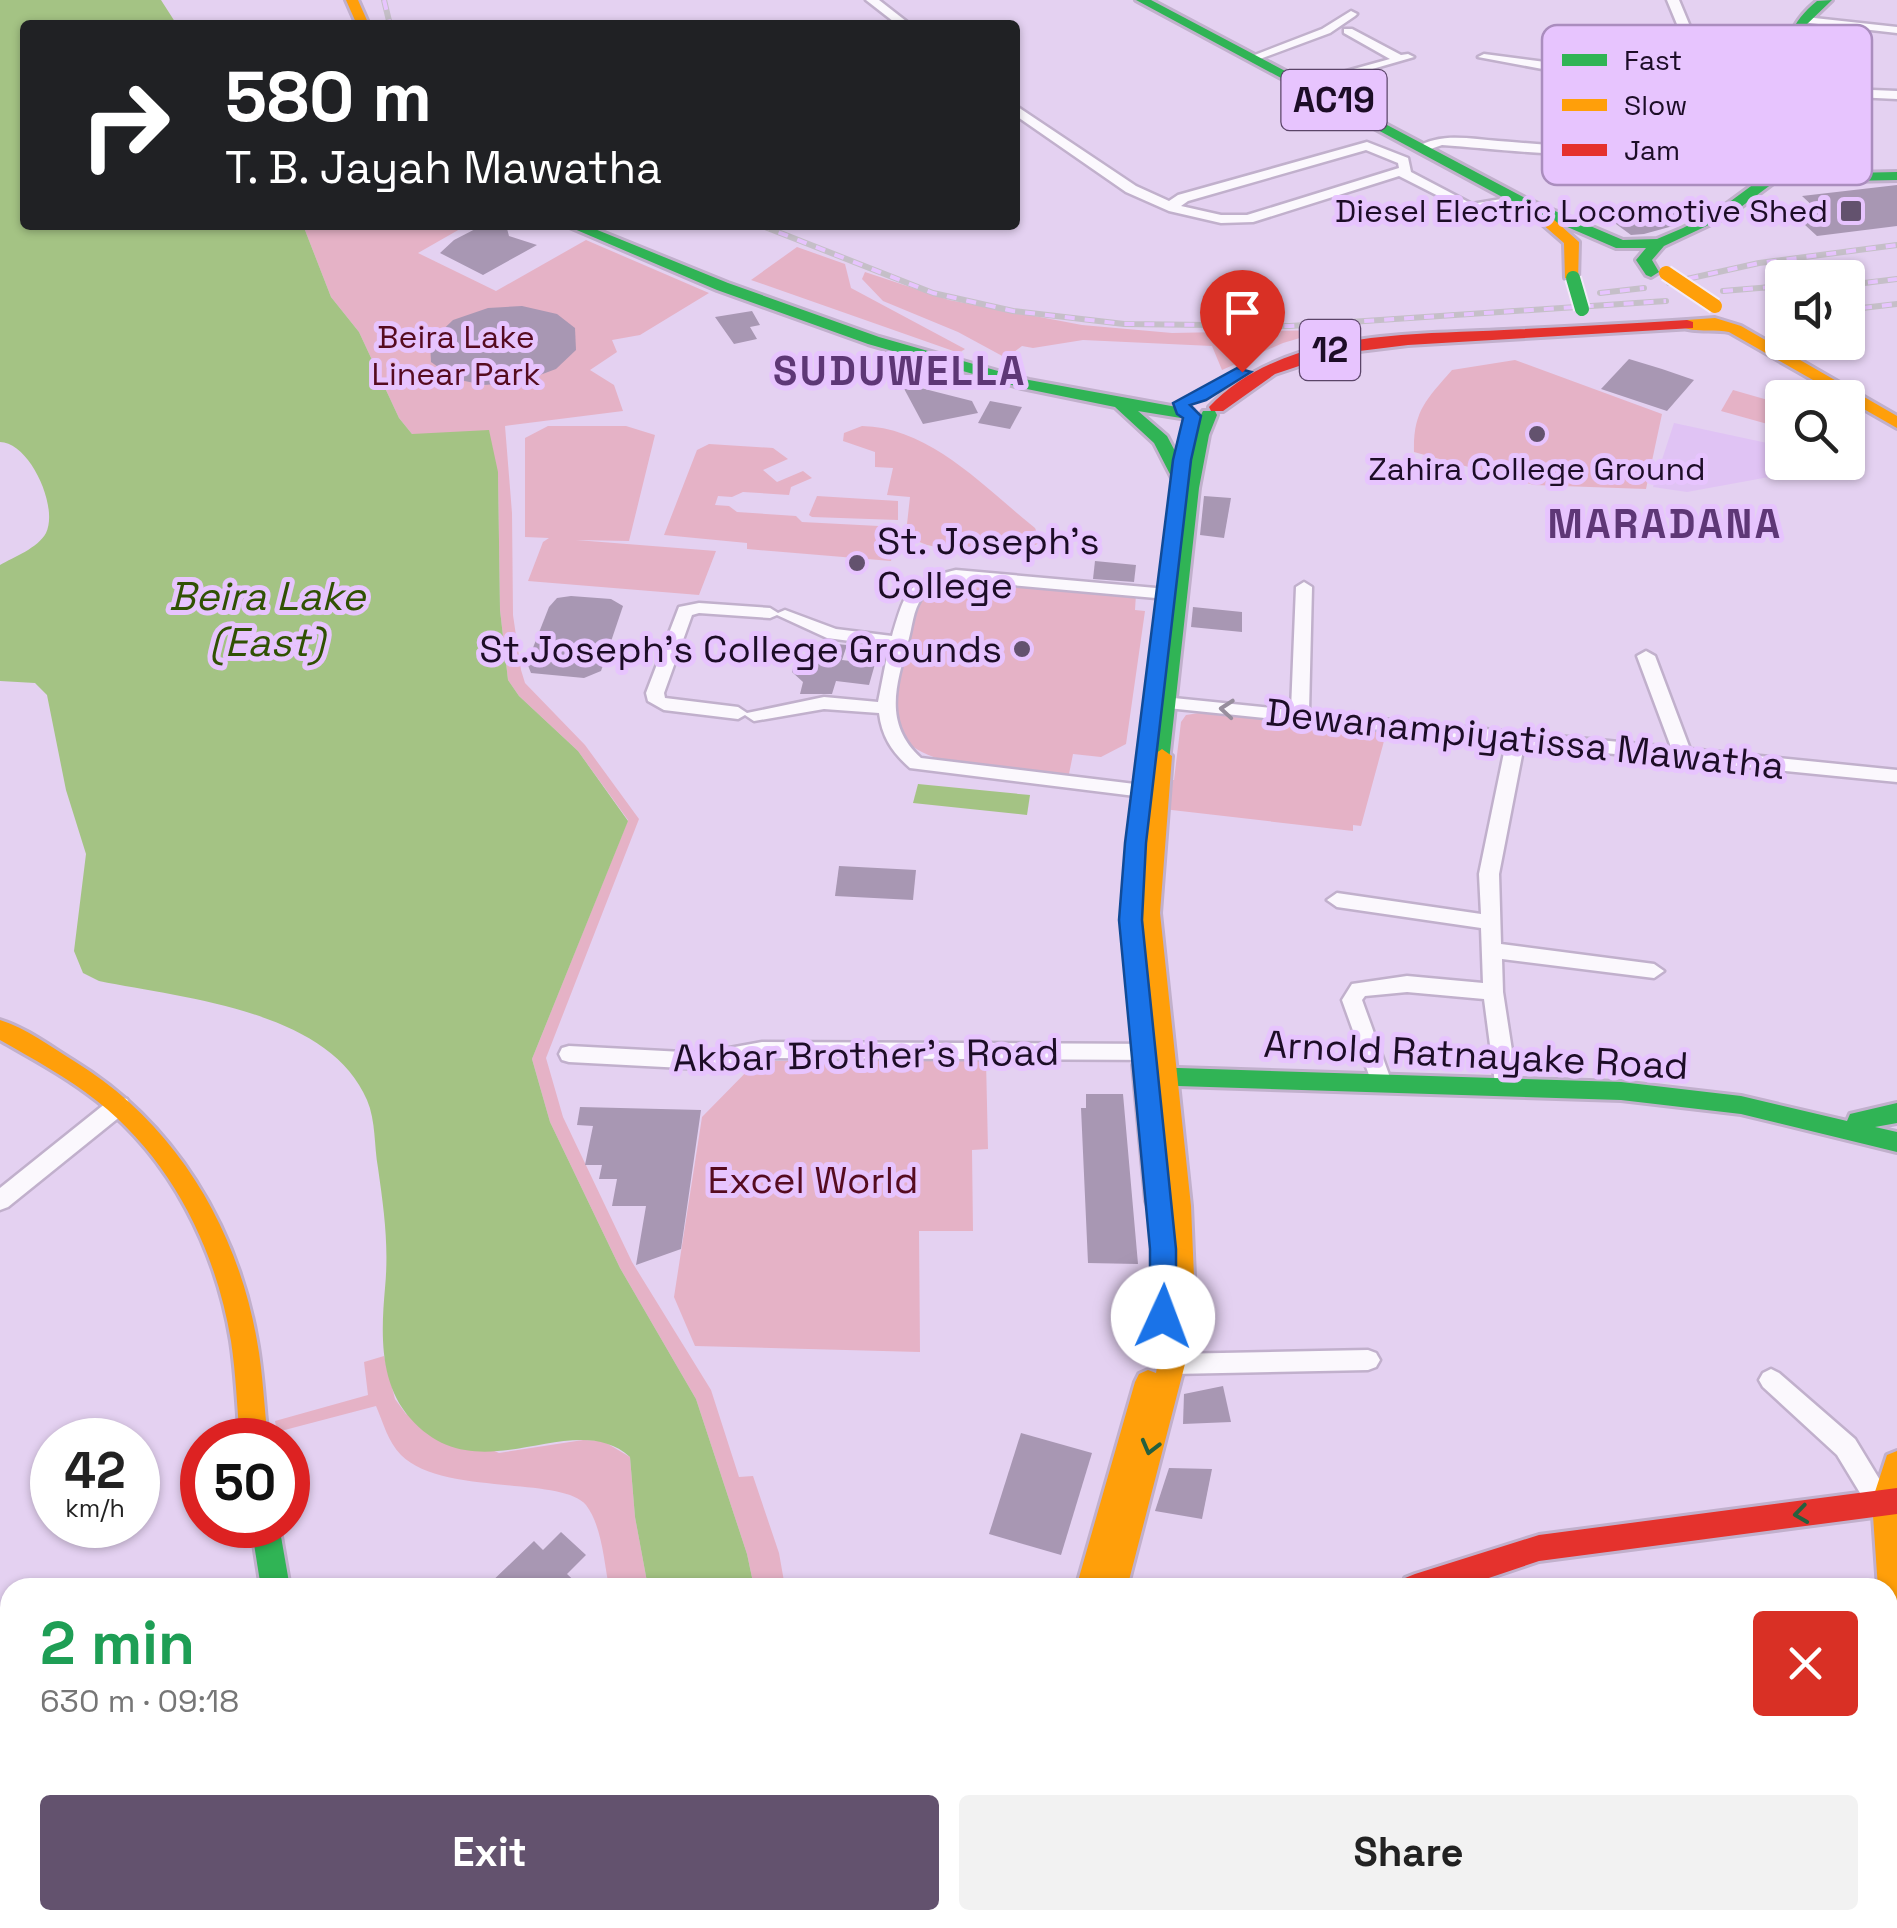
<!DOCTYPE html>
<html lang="en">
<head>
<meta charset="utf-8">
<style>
	:root { --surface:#fff; --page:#f2f2f2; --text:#222; --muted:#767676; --accent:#63526e }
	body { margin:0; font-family:"Space Grotesk",sans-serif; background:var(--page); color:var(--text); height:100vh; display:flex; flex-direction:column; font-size:38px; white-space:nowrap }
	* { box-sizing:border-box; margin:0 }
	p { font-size:32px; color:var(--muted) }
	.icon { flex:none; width:55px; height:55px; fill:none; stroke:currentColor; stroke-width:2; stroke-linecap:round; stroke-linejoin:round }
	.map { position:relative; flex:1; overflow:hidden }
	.details { position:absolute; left:0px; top:1578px; width:1898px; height:352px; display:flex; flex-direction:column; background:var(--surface); border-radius:30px 30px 0 0; box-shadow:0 2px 8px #0004 }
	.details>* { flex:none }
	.guide { position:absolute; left:20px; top:20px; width:1000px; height:210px; border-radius:10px; box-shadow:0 2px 8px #0004; background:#202124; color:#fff; overflow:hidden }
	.buttons { position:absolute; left:1765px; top:260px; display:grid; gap:20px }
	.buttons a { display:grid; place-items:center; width:100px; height:100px; border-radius:10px; background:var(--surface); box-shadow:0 2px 8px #0004; font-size:50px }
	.speed { position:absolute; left:30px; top:1418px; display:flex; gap:20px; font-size:50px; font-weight:700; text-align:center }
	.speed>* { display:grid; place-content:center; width:130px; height:130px; border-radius:50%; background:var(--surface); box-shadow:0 2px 8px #0004; line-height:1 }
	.speed small { font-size:25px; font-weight:400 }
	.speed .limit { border:15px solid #d22; background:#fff; color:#111 }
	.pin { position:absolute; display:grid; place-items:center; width:85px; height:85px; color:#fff; margin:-102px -42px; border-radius:50% 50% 50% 0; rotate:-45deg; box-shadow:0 0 10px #0007 }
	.pin .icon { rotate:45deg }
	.me { position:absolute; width:110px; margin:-55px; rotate:2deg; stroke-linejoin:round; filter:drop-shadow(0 0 8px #0008) }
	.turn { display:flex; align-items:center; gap:35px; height:210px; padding:0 40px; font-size:45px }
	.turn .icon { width:130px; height:130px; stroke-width:2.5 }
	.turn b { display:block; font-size:70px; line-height:85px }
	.round { display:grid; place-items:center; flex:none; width:105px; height:105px; border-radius:10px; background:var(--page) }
	.summary { display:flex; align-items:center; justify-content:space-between; height:170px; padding:0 40px }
	h1 { font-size:60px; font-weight:600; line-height:75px; color:#1e9e55 }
	.action { display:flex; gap:20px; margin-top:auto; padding:20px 40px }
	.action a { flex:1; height:115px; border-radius:10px; background:var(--accent); color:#fff; font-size:40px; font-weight:600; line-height:115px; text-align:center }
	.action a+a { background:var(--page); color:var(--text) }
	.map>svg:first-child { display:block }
	.built { fill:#e0c3f4 }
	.green { fill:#e5b2c6 }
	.water { fill:#a4c384 }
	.building { fill:#a897b3 }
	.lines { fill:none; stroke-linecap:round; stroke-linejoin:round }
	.street-casing { stroke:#c1b0cc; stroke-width:5 }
	.fast-casing { stroke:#c1b0cc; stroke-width:6 }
	.slow-casing { stroke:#c1b0cc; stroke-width:6 }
	.jam-casing { stroke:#c1b0cc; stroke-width:6 }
	.street { fill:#fbf8fd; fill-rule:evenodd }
	.fast { fill:#30b455; fill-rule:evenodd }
	.slow { fill:#ff9f0a; fill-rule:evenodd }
	.jam { fill:#e5322d; fill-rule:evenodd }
	.rail-casing { stroke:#c5bfc8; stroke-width:6 }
	.rail { stroke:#e7c4fe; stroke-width:4; stroke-dasharray:10; stroke-linecap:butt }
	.fast-bridge-casing { stroke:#f3eaf9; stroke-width:18; stroke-linecap:butt }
	.slow-bridge-casing { stroke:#f3eaf9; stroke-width:18; stroke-linecap:butt }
	.fast-bridge { stroke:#30b455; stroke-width:14 }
	.slow-bridge { stroke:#ff9f0a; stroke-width:14 }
	.oneway { stroke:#978e9d }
	.oneway2 { stroke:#26603e }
	.route { fill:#1a73e8; stroke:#114b97; stroke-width:2.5 }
	.poi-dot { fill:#63526e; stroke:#e7c4fe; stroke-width:4 }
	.labels { text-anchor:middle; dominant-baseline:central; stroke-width:10; stroke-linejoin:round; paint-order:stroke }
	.far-poi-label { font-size:32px; fill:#1d0d27; stroke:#e7c4fe; text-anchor:end }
	.far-park-label { font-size:32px; fill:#560b20; stroke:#e7c4fe }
	.shield { fill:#e7c4fe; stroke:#5a4468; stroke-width:2.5 }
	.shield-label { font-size:35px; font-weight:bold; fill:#1d0d27 }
	.poi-label { font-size:38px; fill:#1d0d27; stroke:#e7c4fe; text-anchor:start }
	.street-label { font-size:38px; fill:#1d0d27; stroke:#e7c4fe }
	.park-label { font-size:38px; fill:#560b20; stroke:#e7c4fe }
	.far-district-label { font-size:40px; font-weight:bold; letter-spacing:2.5px; fill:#5e3776; stroke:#e7c4fe }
	.water-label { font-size:40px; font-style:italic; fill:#305103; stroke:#e7c4fe }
	.key { fill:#e7c4fe; stroke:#aa8dbe; stroke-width:2.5 }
	.key-label { font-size:28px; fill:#1d0d27 }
</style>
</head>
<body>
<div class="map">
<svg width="1897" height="1928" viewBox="0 0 1897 1928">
	<rect width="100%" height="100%" fill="#e4d1f1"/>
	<path class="built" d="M1674,423L1781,446L1782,462L1795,463L1802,471L1687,492L1653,487Z"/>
	<g class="green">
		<path d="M303,225H467L418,253L496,291L586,240L709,293L640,335L612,340L617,352L590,370L614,385L623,411L505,426L512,513L513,615L521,670L525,683L585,745L639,819L546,1058L563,1117L632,1262L711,1390L739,1477L753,1476L779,1553L785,1587H754L747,1554L696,1399L620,1268L550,1122L532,1059L628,820L578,751L519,696L508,680L500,610L498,472L412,434L399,418L359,332L331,297Z"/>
		<path d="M797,247L845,264L851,288L965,349L959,353L751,280Z"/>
		<path d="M865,272L949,300L1082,325L1172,333L1327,330L1283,343L1222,370L1212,346L1083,340L1033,348L1022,346L1006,358L958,332L883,301L862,279Z"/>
		<path d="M1515,360L1662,414L1646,489L1534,485L1414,452C1413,411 1426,400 1452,370Z"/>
		<path d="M1733,390L1782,404V428L1721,411Z"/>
		<path d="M548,426H626L655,435L629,541L576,540L716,551L699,595L528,581L543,542L549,538L525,537V438Z"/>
		<path d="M862,426C930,427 985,488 1035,528L1041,542C1018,558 923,555 906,533L910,497L887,495L893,468L875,467V452L843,441L844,433Z"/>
		<path d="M709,444L773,448L788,459L763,470L777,482L803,471L812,478L791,487L789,495L743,492L732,497L718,496L715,505L729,506L737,512L796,516L802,522L898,527L891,561L747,549V543L664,535L697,450Z"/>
		<path d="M817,496L898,501V520L812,517L809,515Z"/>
		<path d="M951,580L1136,594L1135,610L1145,611L1126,744L1101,757L1073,754L1069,774C1023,769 894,776 893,711C892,674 909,633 918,597L926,589Z"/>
		<path d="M1199,713L1387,730L1361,826L1353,825V831L1163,809L1166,780H1174L1181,722L1186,715Z"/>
		<path d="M986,1060L988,1149L972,1150L973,1231H919L920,1352L695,1346L674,1297L702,1117L757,1061Z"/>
		<path d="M384,1356L395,1399L406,1414L499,1453L583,1440L603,1441L630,1457L635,1517L648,1587H609C604,1562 602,1526 586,1505C562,1476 442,1496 401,1455C388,1442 383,1422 376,1406L277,1432L275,1421L368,1395L364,1362Z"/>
	</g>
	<g class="water">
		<path d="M0,0H161L177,25H25V225H303L331,297L359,332L399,418L412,434L489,430L498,472L500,610L508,680L519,696L578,751L628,821L532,1059L550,1122L620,1268L696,1399L747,1554L754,1587H648L635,1517L630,1457C572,1405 479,1497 410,1418C379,1383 381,1333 385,1288C389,1246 384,1210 378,1168C374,1146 376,1121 367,1100C329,1010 183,998 99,981L83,973L74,951L86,854L66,790L47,695L35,683L0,681V565C14,557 38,548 46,533C59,506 29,442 0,442Z"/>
		<path d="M918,784L1030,795L1027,815L913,803Z"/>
	</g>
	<g class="building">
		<path d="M1897,185V226L1817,236L1792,213L1817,210L1802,196Z"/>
		<path d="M1696,202L1710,208L1673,226L1644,234L1631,235L1612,221L1662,208L1671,214Z"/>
		<path d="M483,225H506L509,236L537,245L483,275L440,253L454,240Z"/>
		<path d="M522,306L557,314L575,328L576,350L556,369L521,382L484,385L455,379L431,362L430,342L453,320L488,308Z"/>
		<path d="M752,311L760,325L750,327L757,339L734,344L715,317Z"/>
		<path d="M1629,359L1662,369L1694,380L1667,411L1601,389Z"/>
		<path d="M901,383L972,401L978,413L923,424Z"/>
		<path d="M990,401L1022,407L1010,429L978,423Z"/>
		<path d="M1204,496L1231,498L1224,538L1200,535Z"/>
		<path d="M1095,561L1136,565L1134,582L1093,579Z"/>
		<path d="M571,596L611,599L623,606L601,671L584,678L531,673L527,663L549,607L557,598Z"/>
		<path d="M1193,607L1242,612V632L1191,627Z"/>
		<path d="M816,642L847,645L842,660L875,664L869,685L836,681L832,694H800L803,682L792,672L795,661L812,653Z"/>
		<path d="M839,866L916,870L913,900L835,896Z"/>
		<path d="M1086,1094H1123L1138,1264L1088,1263L1081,1108H1086Z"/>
		<path d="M580,1107L701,1110L681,1249L636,1265L646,1206H612L617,1179H599L602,1165H585L593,1126L577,1125Z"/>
		<path d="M1223,1386L1231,1422L1183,1424L1184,1394Z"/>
		<path d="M1021,1433L1092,1453L1061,1555L989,1534Z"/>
		<path d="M1169,1468L1212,1469L1202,1519L1155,1511Z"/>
		<path d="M561,1532L586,1555L567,1574L582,1588H485L534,1541L543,1550Z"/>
	</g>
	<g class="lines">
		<defs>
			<g id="street">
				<path d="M866,0H879L911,25H898Z"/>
				<path d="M1667,0H1679L1719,96L1712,124C1704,129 1695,137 1686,140C1615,166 1516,150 1442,145L1422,152L1416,148C1439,132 1471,139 1498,141C1564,146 1645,157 1702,119L1707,96L1694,65L1553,71L1478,57L1484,54L1553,63L1691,58Z"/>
				<path d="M1351,11L1357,14L1355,16L1330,33L1257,60L1247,58L1322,29Z"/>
				<path d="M1805,17L1897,27V33L1801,22L1799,20Z"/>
				<path d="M1344,29H1352L1401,55L1408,54L1414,57L1303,89V83L1390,59L1344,33Z"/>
				<path d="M1797,87L1897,91V99L1793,94L1791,91Z"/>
				<path d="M1015,105L1136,186L1169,201L1178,195L1367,142L1408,158L1411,172L1472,204L1519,196L1525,200L1470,212L1399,176L1253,222L1221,223L1169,211L1126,192L1015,115ZM1366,150L1398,163L1399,168L1247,215H1221L1181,206L1188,201Z"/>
				<path d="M956,570L1167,589L1175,594L1167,599L956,580C942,584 932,586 922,598C913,609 912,629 908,642C896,686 883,723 921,758L1143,785L1150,787L1152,791L1150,795L1143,797L910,768C892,752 882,737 879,713L824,709L754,721L745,715L738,719L664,710L648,701L646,693L679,607L699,603L770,608L778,613L785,610L836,629L892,636C906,589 907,582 956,570ZM699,613L770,618L777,615L827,638L889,646L878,702L824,697L747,713L738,707L665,698L664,693L692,615Z"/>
				<path d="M1304,582L1312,587L1309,712L1671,747L1637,656L1646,651L1655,656L1690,749L1897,770V782L1524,745L1499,874L1501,944L1654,964L1664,971L1654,978L1502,959L1503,992L1517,1083L1513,1089H1499L1495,1083L1484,999L1407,992L1365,996L1362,1000L1392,1083L1388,1089H1374L1342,1000L1352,984L1407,976L1483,983L1481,928L1337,907L1327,900L1337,893L1481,914L1479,874L1506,743L1148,706L1145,702L1148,698L1154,696L1291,710L1296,587Z"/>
				<path d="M762,1042L1163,1044L1170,1046L1173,1052L1170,1058L1163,1060L762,1058L702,1069L569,1062L562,1060L559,1054L562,1048L569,1046L702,1053Z"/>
				<path d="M119,1097L127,1099L130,1105L127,1111L8,1207L0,1210V1188L111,1099Z"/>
				<path d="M1368,1350L1376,1353L1380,1360L1376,1367L1368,1370L1172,1374L1164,1371L1160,1364L1164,1357L1172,1354Z"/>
				<path d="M1771,1369L1779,1373L1855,1439L1889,1495L1892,1503L1889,1511L1880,1515L1871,1511L1837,1455L1763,1387L1759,1380L1763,1373Z"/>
			</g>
			<g id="fast">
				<path d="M1136,0H1151L1529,200L1623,240L1657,239L1683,228L1720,209L1792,156C1789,98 1764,43 1817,1L1832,0L1805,26L1797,49L1805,174L1897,172V180L1796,182L1789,178L1791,170L1730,215L1664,246L1652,260L1659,272L1651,277L1646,275L1636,260L1646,248H1616L1519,206Z"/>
				<path d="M565,225H585L728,283L879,337L1029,380L1193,410V418L1187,419L1138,411L1167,436L1185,470C1189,449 1192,430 1203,411H1215L1217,415L1209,435L1199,488L1169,761L1162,763L1152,756L1182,483L1174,482L1154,443L1115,407L1022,388L868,344L717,290Z"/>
				<path d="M1147,1067L1621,1082L1741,1096L1847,1121L1850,1114L1897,1103V1123L1875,1127L1897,1132V1152L1741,1114L1621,1100L1147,1085L1139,1083L1135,1076L1139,1069Z"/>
				<path d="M251,1525H279L290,1588H261Z"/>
				<path d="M1001,1920H1033L1031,1928H999Z"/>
			</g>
			<g id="slow">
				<path d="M346,0H358L369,25H357Z"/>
				<path d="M1541,217H1551L1579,242L1578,281L1565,278L1564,243L1541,223Z"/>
				<path d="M1715,318L1741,326L1897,416V428L1729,332C1714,328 1691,334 1679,325L1687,320Z"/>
				<path d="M1162,749L1172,756L1160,913L1191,1206L1195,1301L1185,1364L1127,1588H1076L1135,1382L1139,1374L1148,1370L1156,1373L1169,1301L1165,1206L1138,913L1152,756Z"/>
				<path d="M0,1020C26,1028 51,1047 74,1061C174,1122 237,1226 257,1341C263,1373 264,1407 268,1440H240C237,1407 236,1374 231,1341C216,1249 171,1159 97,1101C67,1077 33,1059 0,1040Z"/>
				<path d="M1897,1451V1656L1888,1653V1588H1878L1872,1501L1887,1455Z"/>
			</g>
			<g id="jam">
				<path d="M1687,320L1693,322V328L1408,345L1335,354L1275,374L1223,411H1211L1209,407C1282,330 1407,335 1504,330C1565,327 1626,324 1687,320Z"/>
				<path d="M1145,1056L1153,1059L1157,1065L1170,1201L1167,1208L1158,1211L1149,1208L1146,1201L1133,1065L1137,1059Z"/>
				<path d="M1897,1488V1514L1539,1561L1459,1588H1401L1405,1578L1415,1574L1539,1535Z"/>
				<path d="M543,1920H575L576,1928H544Z"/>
				<path d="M979,1920H1011L1009,1928H977Z"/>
			</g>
		</defs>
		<use href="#street" class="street-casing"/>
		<use href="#fast" class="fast-casing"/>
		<use href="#slow" class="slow-casing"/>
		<use href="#jam" class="jam-casing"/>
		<use href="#street" class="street"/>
		<use href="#fast" class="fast"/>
		<use href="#slow" class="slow"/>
		<use href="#jam" class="jam"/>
		<defs>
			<g id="rail">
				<path d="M384,0L390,25"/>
				<path d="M760,225L933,293L1013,311L1124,324L1290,326L1666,301"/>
				<path d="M1669,283L1759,263L1897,245"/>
				<path d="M1848,285L1897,279"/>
				<path d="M1723,291L1782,286"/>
				<path d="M1600,293L1644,288"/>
				<path d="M1862,308L1897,304"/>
			</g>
		</defs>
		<use href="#rail" class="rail-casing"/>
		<use href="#rail" class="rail"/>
		<defs>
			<path id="fast-bridge" d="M1573,278L1582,309"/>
			<path id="slow-bridge" d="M1666,273L1715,306"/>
		</defs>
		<use href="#fast-bridge" class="fast-bridge-casing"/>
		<use href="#slow-bridge" class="slow-bridge-casing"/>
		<use href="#fast-bridge" class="fast-bridge"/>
		<use href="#slow-bridge" class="slow-bridge"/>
	</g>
	<defs><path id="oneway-chevron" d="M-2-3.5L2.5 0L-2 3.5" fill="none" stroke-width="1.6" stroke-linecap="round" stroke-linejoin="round" transform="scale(2.5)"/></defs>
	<use class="oneway" href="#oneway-chevron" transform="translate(1227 709) rotate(-175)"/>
	<g class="oneway2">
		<use href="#oneway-chevron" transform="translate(1150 1447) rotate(105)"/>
		<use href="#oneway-chevron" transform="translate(1801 1514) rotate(172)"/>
	</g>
	<path class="route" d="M1237,368L1251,372L1206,400L1190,405L1201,416L1191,460L1146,843L1142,920L1176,1249V1317L1172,1325L1163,1328L1153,1325L1150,1317V1249L1119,920L1125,843L1173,460L1183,418L1177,414L1173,403Z"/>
	<g class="poi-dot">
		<rect x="1839" y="199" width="24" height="24" rx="5"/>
		<circle cx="1537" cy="434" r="10"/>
		<circle cx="857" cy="563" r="10"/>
		<circle cx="1022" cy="649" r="10"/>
	</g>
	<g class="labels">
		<g class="far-poi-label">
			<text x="1828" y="211">Diesel Electric Locomotive Shed</text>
			<text x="1537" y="469" text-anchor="middle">Zahira College Ground</text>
		</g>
		<g class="far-park-label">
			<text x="456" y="337">Beira Lake<tspan x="456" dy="37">Linear Park</tspan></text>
		</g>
		<g class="shield">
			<rect x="1281.5" y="70" width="105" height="60" rx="8"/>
			<rect x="1300" y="320" width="60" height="60" rx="8"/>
		</g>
		<g class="shield-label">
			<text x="1334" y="100">AC19</text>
			<text x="1330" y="350">12</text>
		</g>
		<g class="poi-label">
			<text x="877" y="541">St. Joseph's<tspan x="877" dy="44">College</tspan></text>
			<text x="1002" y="649" text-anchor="end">St.Joseph's College Grounds</text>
		</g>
		<g class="street-label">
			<text transform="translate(1525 739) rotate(6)">Dewanampiyatissa Mawatha</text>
			<text transform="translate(866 1055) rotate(-1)">Akbar Brother's Road</text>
			<text transform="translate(1476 1055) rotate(3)">Arnold Ratnayake Road</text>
		</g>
		<g class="park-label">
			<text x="813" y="1180">Excel World</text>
		</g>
		<g class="far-district-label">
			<text x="900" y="371">SUDUWELLA</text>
			<text x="1665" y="524">MARADANA</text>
		</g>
		<g class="water-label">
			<text x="267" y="596">Beira Lake<tspan x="267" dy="46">(East)</tspan></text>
		</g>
	</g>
	<rect x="1542" y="25" width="330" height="160" rx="15" class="key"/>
	<rect x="1562" y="54" width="45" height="12" fill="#30b455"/>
	<rect x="1562" y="99" width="45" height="12" fill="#ff9f0a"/>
	<rect x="1562" y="144" width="45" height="12" fill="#e5322d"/>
	<g class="key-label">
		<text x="1624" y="70">Fast</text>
		<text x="1624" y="115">Slow</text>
		<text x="1624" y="160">Jam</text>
	</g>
</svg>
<div class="buttons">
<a><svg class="icon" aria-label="sound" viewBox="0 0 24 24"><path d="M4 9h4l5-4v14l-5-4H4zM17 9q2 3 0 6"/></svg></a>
<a><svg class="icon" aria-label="search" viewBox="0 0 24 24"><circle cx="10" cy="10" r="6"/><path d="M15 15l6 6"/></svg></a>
</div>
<div class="speed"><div>42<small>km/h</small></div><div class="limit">50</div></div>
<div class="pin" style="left:1242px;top:372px;background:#d93025"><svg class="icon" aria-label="arrive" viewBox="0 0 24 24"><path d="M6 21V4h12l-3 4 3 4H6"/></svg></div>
<svg class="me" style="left:1163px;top:1317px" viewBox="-20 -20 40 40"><circle r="19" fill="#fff"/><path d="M0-13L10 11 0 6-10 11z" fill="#1a73e8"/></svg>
<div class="guide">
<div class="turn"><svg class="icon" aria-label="right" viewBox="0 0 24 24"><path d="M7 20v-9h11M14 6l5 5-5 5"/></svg><div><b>580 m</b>T. B. Jayah Mawatha</div></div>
</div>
<section class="details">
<div class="summary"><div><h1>2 min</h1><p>630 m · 09:18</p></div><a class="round" style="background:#d93025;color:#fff"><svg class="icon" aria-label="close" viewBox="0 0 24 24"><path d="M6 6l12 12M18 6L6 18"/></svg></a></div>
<div class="action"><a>Exit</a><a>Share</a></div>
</section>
</div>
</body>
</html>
